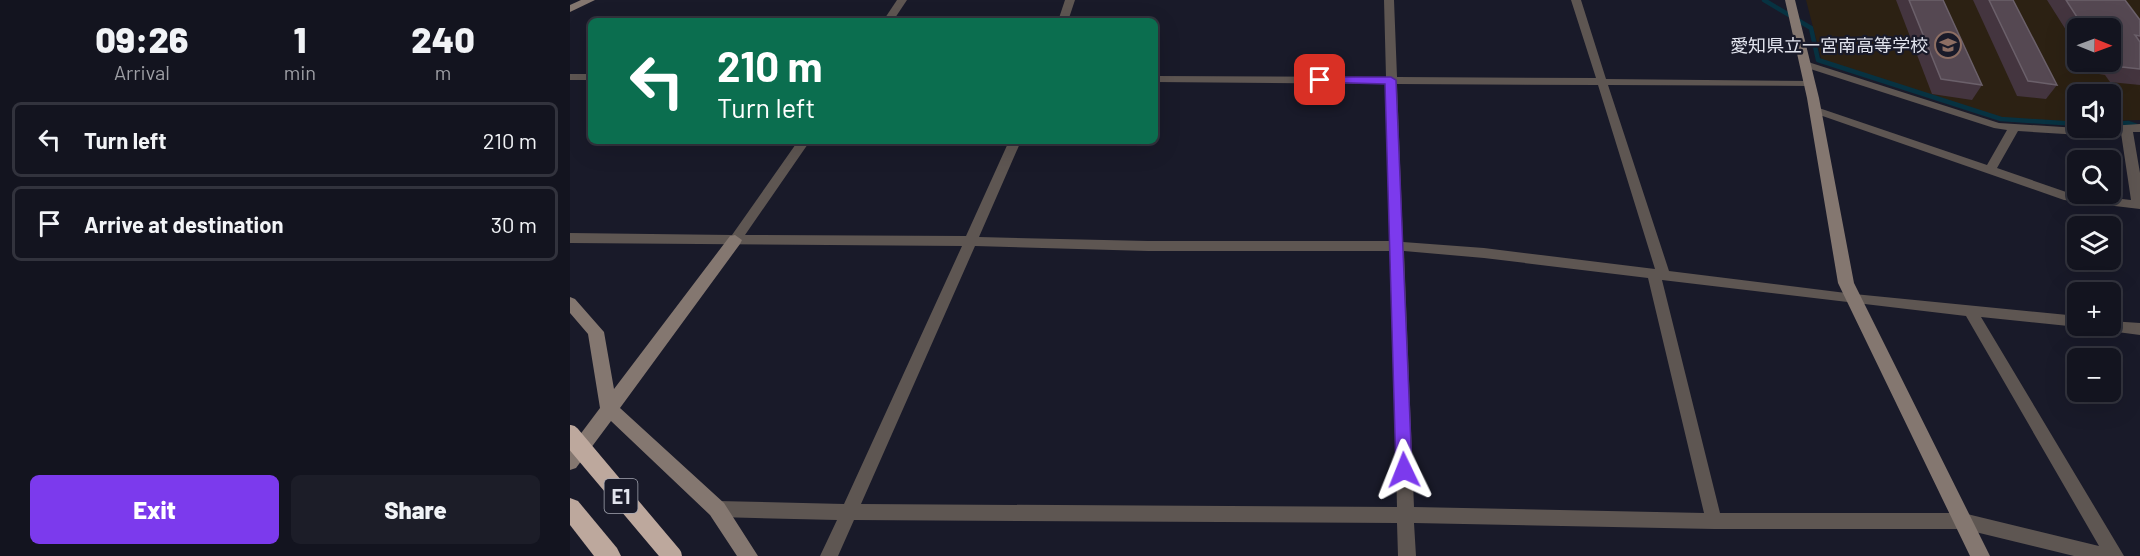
<!DOCTYPE html>
<html lang="en">
<head>
<meta charset="utf-8">
<style>
	:root { --surface:#13141f; --page:#1c1d28; --text:#f1f3f6; --muted:#9d9ea4; --line:#32333d; --accent:#7c3aed }
	body { margin:0; font-family:Barlow,"Noto Sans JP",sans-serif; background:var(--page); color:var(--text); height:100vh; display:flex; flex-direction:column; font-size:22px; white-space:nowrap }
	* { box-sizing:border-box; margin:0 }
	p { font-size:20px; color:var(--muted) }
	.icon { flex:none; width:33px; height:33px; fill:none; stroke:currentColor; stroke-width:2; stroke-linecap:round; stroke-linejoin:round }
	.map { position:relative; flex:1; overflow:hidden }
	.sheet { display:flex; flex-direction:column; background:var(--surface); width:570px }
	.sheet>* { flex:none }
	.top-card { position:absolute; left:18px; top:18px; width:570px; height:126px; border-radius:9px; box-shadow:0 6px 24px #0002,0 0 0 2px var(--line); background:#0b6e4f; color:#fff; overflow:hidden }
	.needle { width:39px; rotate:91deg }
	.buttons { position:absolute; left:1497px; top:18px; display:grid; gap:12px }
	.buttons a { display:grid; place-items:center; width:54px; height:54px; border-radius:9px; background:var(--surface); box-shadow:0 6px 24px #0002,0 0 0 2px var(--line); font-size:30px }
	.pin { position:absolute; display:grid; place-items:center; width:51px; height:51px; color:#fff; margin:-26px; border-radius:12px; box-shadow:0 3px 9px #0006 }
	.me { position:absolute; width:66px; margin:-33px; rotate:358deg; stroke-linejoin:round; filter:drop-shadow(0 0 4px #0008) }
	.turn { display:flex; align-items:center; gap:21px; height:126px; padding:0 30px; font-size:27px }
	.turn .icon { width:78px; height:78px; stroke-width:2.5 }
	.turn b { display:block; font-size:42px; line-height:51px }
	.eta { display:flex; justify-content:space-evenly; align-items:center; height:102px; text-align:center }
	.eta b { font-size:36px; font-weight:800; line-height:42px }
	.cta { display:flex; gap:12px; margin-top:auto; padding:12px 30px }
	.cta a { flex:1; height:69px; border-radius:9px; background:var(--accent); color:#fff; font-size:24px; font-weight:800; line-height:69px; text-align:center }
	.cta a+a { background:var(--page); color:var(--text) }
	ul { padding:0; list-style:none }
	li { display:flex; align-items:center; gap:18px; height:75px; margin:0 12px 9px; padding:0 18px; border:3px solid var(--line); border-radius:9px }
	li div { flex:1 }
	li b { display:block; font-size:22px }
	li em { font-style:normal }
	main { display:flex; flex:1; min-height:0 }
	.map>svg:first-child { display:block }
	.education { fill:#2c2113; fill-rule:evenodd }
	.lines { fill:none; stroke-linecap:round; stroke-linejoin:round }
	.stream { stroke:#073241; stroke-width:4.5 }
	.street { fill:#5e5652; fill-rule:evenodd }
	.secondary { fill:#847770; fill-rule:evenodd }
	.highway { fill:#bda89d; fill-rule:evenodd }
	.highway-bridge { stroke:#bda89d; stroke-width:20 }
	.wall { fill:#44353f }
	.building { fill:#554852; stroke:#6b606a; stroke-width:1.5 }
	.route { fill:#7c3aed; stroke:#51269a; stroke-width:1.5 }
	.labels { text-anchor:middle; dominant-baseline:central; stroke-width:4.5; stroke-linejoin:round; paint-order:stroke }
	.far-poi-label { font-size:18px; fill:#e1e3ed; stroke:#191a29; text-anchor:end }
	.shield { fill:#191a29; stroke:#a5a7b2; stroke-width:1.5 }
	.shield-label { font-size:20px; font-weight:bold; fill:#e1e3ed }
</style>
</head>
<body>
<main>
<section class="sheet">
<div class="eta">
<div><b>09:26</b><p>Arrival</p></div>
<div><b>1</b><p>min</p></div>
<div><b>240</b><p>m</p></div>
</div>
<ul>
<li><svg class="icon" aria-label="left" viewBox="0 0 24 24"><path d="M17 20v-9H6M10 6l-5 5 5 5"/></svg><div><b>Turn left</b></div><em>210 m</em></li>
<li><svg class="icon" aria-label="arrive" viewBox="0 0 24 24"><path d="M6 21V4h12l-3 4 3 4H6"/></svg><div><b>Arrive at destination</b></div><em>30 m</em></li>
</ul>
<div class="cta"><a>Exit</a><a>Share</a></div>
</section>
<div class="map">
<svg width="1570" height="556" viewBox="0 0 1570 556">
	<rect width="100%" height="100%" fill="#191a29"/>
	<path class="education" d="M1236,0H1570V120L1541,121L1540,94H1508L1507,122L1432,119L1252,62ZM1508,28H1540V62H1508Z"/>
	<g class="lines">
		<g class="stream">
			<path d="M1194,0L1241,28L1248,60L1431,119L1508,124"/>
			<path d="M1540,124L1558,123L1570,127"/>
		</g>
		<g class="street">
			<path d="M327,0H337L323,21H313Z"/>
			<path d="M495,0H505L498,21H488Z"/>
			<path d="M814,0H824L827,77L1026,78L1001,0H1011L1036,79L1243,81V85L1239,86L1038,85L1099,271L1284,294L1508,316V326H1513L1508,327L1411,317L1554,556H1504L1393,529H1144L844,523L846,556H828L827,523L284,520L268,556H250L267,520L147,517L141,514L139,509L141,504L147,501L274,504L392,246L0,243V233L162,235L228,141H240L175,235L396,236L439,141H451L409,237L578,241H820L816,84L585,82V76L816,77ZM827,84L1028,85L1085,269L914,248L833,242ZM405,246L578,251H821L827,507L291,504ZM834,251L914,258L1078,278L1134,513L844,507ZM1092,280L1396,316L1529,546L1393,513H1150Z"/>
			<path d="M1235,61L1429,123L1508,128L1570,124V132H1563L1570,173V209L1494,200L1241,112V108H1249L1417,165L1437,130L1424,128L1231,66L1230,64ZM1448,131L1511,135L1551,133L1561,200L1499,193L1427,168Z"/>
			<rect x="0" y="74" width="21" height="6"/>
			<path d="M1540,321L1570,323V335L1532,330L1530,326H1540Z"/>
		</g>
		<g class="secondary">
			<path d="M11,0H25L0,12V5Z"/>
			<path d="M1215,0H1225L1249,98L1284,283L1420,556H1400L1268,283L1237,98Z"/>
			<path d="M165,235L172,240L170,244L50,408L154,503L188,556H167L140,515L41,421L6,468L0,470V448L30,408L18,334L0,313V297L5,299L34,332L44,389L160,236Z"/>
		</g>
		<path class="highway" d="M0,498L8,501L47,548L51,556H24L0,525Z"/>
		<path class="highway-bridge" d="M0,435L102,556"/>
	</g>
	<g class="wall">
		<path d="M1326,0H1373L1412,85L1402,100L1362,94Z"/>
		<path d="M1403,0H1443L1487,85L1476,99L1447,96Z"/>
		<path d="M1477,0H1555L1570,20V85L1540,82L1535,75L1523,73L1515,62H1540V28H1508V49Z"/>
	</g>
	<g class="building">
		<path d="M1339,0H1373L1412,85L1371,79Z"/>
		<path d="M1419,0H1443L1487,85L1458,81Z"/>
		<path d="M1496,0H1555L1570,20V36L1565,35L1570,42V69L1552,67L1547,60L1540,59V28H1514Z"/>
	</g>
	<path class="route" d="M750,77H821L826,80L842,470L840,475L834,477L828,475L826,470L815,84L746,82L744,80Z"/>
	<defs>
		<symbol id="school-ring" viewBox="-11 -11 22 22"><circle r="9.5" fill="#191a29" stroke="#8d6e63" stroke-width="1.5"/><path d="M0-5L7-2L0 1L-7-2ZM-4 1L0 2.5L4 1V4Q0 6-4 4Z" fill="#8d6e63"/></symbol>
	</defs>
	<g fill-rule="evenodd">
		<use href="#school-ring" x="1363" y="30" width="30" height="30"/>
	</g>
	<g class="labels">
		<g class="far-poi-label">
			<text x="1358" y="45">愛知県立一宮南高等学校</text>
		</g>
		<rect class="shield" x="34.5" y="479" width="33" height="34" rx="4.5"/>
		<g class="shield-label">
			<text x="51" y="496">E1</text>
		</g>
	</g>
</svg>
<div class="buttons">
<a><svg class="needle" viewBox="-14 -14 28 28"><path d="M0-13l5 13h-10z" fill="#e53935"/><path d="M0 13l5-13h-10z" fill="#9d9ea4"/></svg></a>
<a><svg class="icon" aria-label="sound" viewBox="0 0 24 24"><path d="M4 9h4l5-4v14l-5-4H4zM17 9q2 3 0 6"/></svg></a>
<a><svg class="icon" aria-label="search" viewBox="0 0 24 24"><circle cx="10" cy="10" r="6"/><path d="M15 15l6 6"/></svg></a>
<a><svg class="icon" aria-label="layers" viewBox="0 0 24 24"><path d="M12 4l9 5-9 5-9-5zM3 14l9 5 9-5"/></svg></a>
<a>+</a>
<a>−</a>
</div>
<div class="pin" style="left:750px;top:80px;background:#d93025"><svg class="icon" aria-label="arrive" viewBox="0 0 24 24"><path d="M6 21V4h12l-3 4 3 4H6"/></svg></div>
<svg class="me" style="left:834px;top:470px" viewBox="-20 -20 40 40"><path d="M0-17L14 15 0 8-14 15z" fill="#7c3aed" stroke="#fff" stroke-width="4"/></svg>
<div class="top-card">
<div class="turn"><svg class="icon" aria-label="left" viewBox="0 0 24 24"><path d="M17 20v-9H6M10 6l-5 5 5 5"/></svg><div><b>210 m</b>Turn left</div></div>
</div>
</div>
</main>
</body>
</html>
